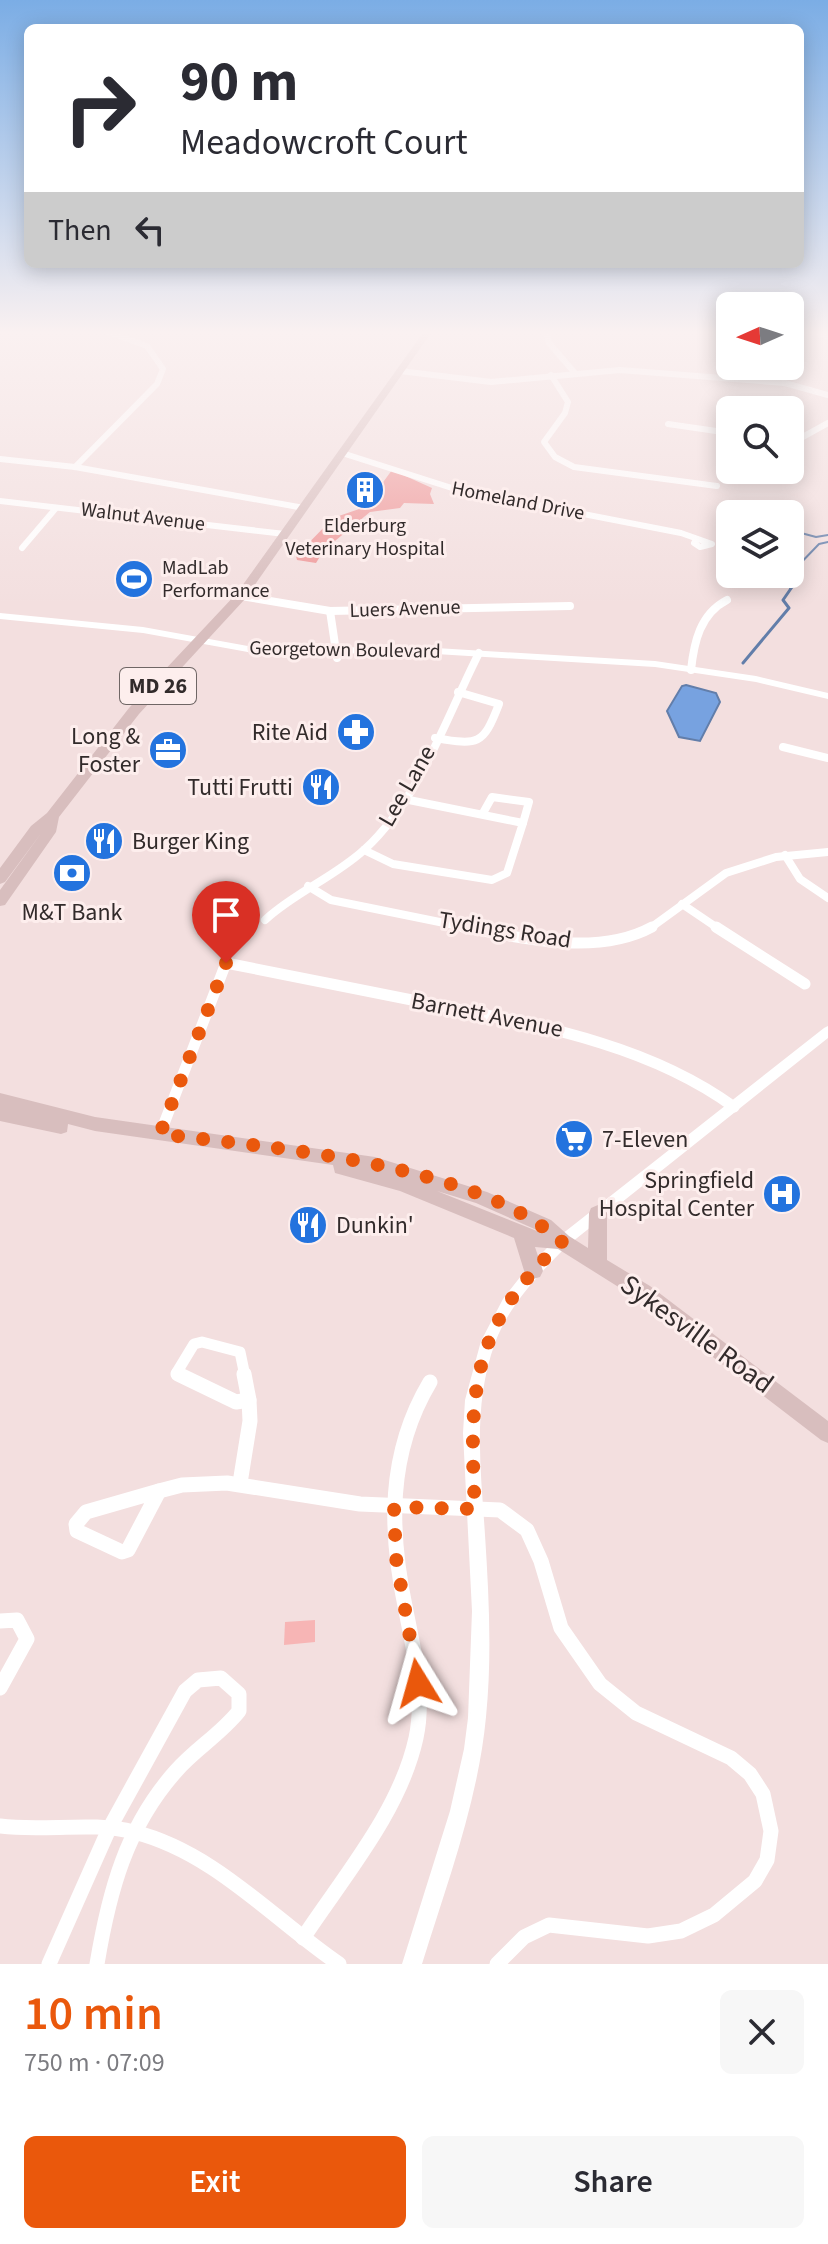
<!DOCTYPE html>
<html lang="en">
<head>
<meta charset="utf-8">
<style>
	:root { --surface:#fff; --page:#f7f7f7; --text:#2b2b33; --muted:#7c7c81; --accent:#ea580c }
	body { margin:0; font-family:"Source Sans 3",sans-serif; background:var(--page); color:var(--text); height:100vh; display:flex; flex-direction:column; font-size:30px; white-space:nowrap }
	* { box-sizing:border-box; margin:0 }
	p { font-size:26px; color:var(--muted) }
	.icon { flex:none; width:44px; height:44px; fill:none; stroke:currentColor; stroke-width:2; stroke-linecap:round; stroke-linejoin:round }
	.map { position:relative; height:1964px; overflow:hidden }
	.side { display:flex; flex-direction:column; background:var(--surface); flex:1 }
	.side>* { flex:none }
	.guide { position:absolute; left:24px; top:24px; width:780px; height:244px; border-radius:12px; box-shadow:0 4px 20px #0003; background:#fff; color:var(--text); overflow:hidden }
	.needle { width:52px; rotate:267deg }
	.buttons { position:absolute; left:716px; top:292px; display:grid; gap:16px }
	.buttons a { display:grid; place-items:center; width:88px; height:88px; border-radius:12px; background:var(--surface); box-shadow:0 4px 20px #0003; font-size:40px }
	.pin { position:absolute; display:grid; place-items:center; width:68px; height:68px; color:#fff; margin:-82px -34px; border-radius:50% 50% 50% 0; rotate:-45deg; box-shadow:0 0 8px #0007 }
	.pin .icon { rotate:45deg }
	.me { position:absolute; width:88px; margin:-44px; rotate:352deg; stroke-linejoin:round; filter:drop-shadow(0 0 6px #0008) }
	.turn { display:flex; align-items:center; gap:28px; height:168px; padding:0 24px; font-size:36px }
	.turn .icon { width:104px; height:104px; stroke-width:2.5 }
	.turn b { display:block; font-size:56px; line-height:68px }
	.then { display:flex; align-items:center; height:76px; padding:0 24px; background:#0003; gap:16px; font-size:30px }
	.round { display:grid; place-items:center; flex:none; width:84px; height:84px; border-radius:12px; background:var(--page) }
	.summary { display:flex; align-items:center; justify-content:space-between; height:136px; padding:0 24px }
	h1 { font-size:48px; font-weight:600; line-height:60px; color:var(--accent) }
	.primary-button { display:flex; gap:16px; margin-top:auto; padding:16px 24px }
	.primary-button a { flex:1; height:92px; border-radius:12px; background:var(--accent); color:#fff; font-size:32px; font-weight:600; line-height:92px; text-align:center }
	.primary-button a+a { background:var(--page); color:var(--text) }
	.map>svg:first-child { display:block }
	.green { fill:#f7b5b5 }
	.forest { fill:#ef999a }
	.water { fill:#77a2e0; stroke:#627eaa; stroke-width:2 }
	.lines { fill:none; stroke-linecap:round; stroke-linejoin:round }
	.stream-far1 { stroke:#627eaa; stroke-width:2 }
	.stream { stroke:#627eaa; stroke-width:3 }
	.minor-far3 { stroke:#fff; stroke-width:6 }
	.minor-far2 { stroke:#fff; stroke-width:8 }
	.minor-far1 { stroke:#fff; stroke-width:11 }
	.minor { stroke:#fff; stroke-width:15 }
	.tertiary { fill:#fff; fill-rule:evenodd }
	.primary { fill:#d8bebe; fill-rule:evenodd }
	.route { stroke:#ea580c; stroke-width:14; stroke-dasharray:0 25.2 }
	.labels { text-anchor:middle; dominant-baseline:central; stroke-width:6; stroke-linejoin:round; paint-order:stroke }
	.far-street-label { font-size:20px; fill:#322b2b; stroke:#fdeeed }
	.far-poi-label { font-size:20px; fill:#322b2b; stroke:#fdeeed }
	.shield { fill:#fdeeed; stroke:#6f6665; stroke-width:2 }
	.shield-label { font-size:22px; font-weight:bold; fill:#322b2b }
	.poi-label { font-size:24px; fill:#322b2b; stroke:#fdeeed; text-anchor:end }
	.street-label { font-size:24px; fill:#322b2b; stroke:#fdeeed }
	.near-street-label { font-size:28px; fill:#322b2b; stroke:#fdeeed }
</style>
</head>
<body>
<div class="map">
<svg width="828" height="1964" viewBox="0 0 828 1964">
	<rect width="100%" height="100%" fill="#f3dfdf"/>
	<path class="green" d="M315,1620V1642L284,1645L285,1622Z"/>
	<path class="forest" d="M392,470L432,488L430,494L434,504L404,503L400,508L370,512L324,550L316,563L297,560L296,556L333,518L365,507Z"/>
	<path class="water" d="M686,685L716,693L720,702L700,741L679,737L667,711L682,686Z"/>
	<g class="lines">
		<g class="stream-far1">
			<path d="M723,530L730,527"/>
			<path d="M790,530L816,537L828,535"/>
			<path d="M790,589L794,584L792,572L819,544L828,542"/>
		</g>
		<path class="stream" d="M743,663L789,608L783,600L792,587"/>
		<g class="minor-far3">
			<path d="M546,330L549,343L574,372"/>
			<path d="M811,330L828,337"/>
			<path d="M400,371L491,382L620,370L785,383L828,395"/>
			<path d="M551,375L568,402L565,413L544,442L555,457L574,467L717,486"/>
			<path d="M668,424L730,433"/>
			<path d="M790,444L828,423"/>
			<path d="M342,453L455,489L681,533L712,544L700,547L694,543L696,539"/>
			<path d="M0,459L75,467L304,508"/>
			<path d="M75,467L157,384L163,369L147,346L102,330"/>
			<path d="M0,501L285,534"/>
			<path d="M22,548L56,508"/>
		</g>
		<g class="minor-far2">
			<path d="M241,596L330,611L570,606"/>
			<path d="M330,611L337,658"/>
			<path d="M691,670C694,642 700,614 727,600"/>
			<path d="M435,738C478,745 483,746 499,704L458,692"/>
			<path d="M783,747L828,758"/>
			<path d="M483,813L492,797L529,802L523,823"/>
			<path d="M364,850L393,864L492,880L507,873L523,823L404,799"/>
			<path d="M785,855L800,879L828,898"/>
			<path d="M308,886L331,900L474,929"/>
			<path d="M682,904L719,929"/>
			<path d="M265,920C295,892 335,877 365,849C420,798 446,718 479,653"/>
			<path d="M649,929L726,873L776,857L828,852"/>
		</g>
		<g class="minor-far1">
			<path d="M463,927C521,938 597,957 652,927"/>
			<path d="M716,927L805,984"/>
			<path d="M160,1134L226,963C298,977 370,992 442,1006C542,1026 649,1045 734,1107"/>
			<path d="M179,1376L177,1372L194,1344L202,1342L240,1352L245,1376"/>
		</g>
		<g class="minor">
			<path d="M178,1374L236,1402L249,1400L244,1374"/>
			<path d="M240,1483L250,1421L249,1400"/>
			<path d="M159,1491L182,1485L227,1483L360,1504L500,1510L527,1530L541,1561L561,1628L600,1684L636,1713L731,1758L750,1774L763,1794L771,1831L767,1860L755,1881L714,1915L681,1931L648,1936L549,1925L524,1937L497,1964"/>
			<path d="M159,1491L128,1550L122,1552L77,1531L76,1524L86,1512Z"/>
			<path d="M0,1621L17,1620L27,1639L0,1688"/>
			<path d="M0,1826C44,1832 91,1821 134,1832C214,1852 273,1919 339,1964"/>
			<path d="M303,1938C344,1876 400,1811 416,1738C425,1696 414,1652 406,1611C389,1531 387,1454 430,1382"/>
			<path d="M49,1964L109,1829L185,1691L198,1680L221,1678L239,1694V1711C221,1734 195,1749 176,1771C126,1827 109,1892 97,1964"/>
		</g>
		<g class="tertiary">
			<path d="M0,613L143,627L259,648L419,647L655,661L756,676L828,693V699L756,682L655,667L419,653L259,654L143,633L0,619Z"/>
			<path d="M828,1026V1038L567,1246C539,1274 509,1305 495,1343C472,1406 481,1470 485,1535C489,1596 492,1657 486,1717C478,1802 447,1883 422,1964H402L450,1811L464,1749L468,1718L472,1611L463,1433L465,1400L481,1341L503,1299L528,1267L557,1238L824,1028Z"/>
		</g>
		<g class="primary">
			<path d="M425,330H433L245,599L139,714L59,817L56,832L5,905L0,906V890L42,832L5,882L0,884V868L31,826L47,813L129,708L237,593Z"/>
			<path d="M0,1093L95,1117L375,1157L487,1192L551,1220L569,1236L588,1248L589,1213L591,1208L598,1205L605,1208L607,1213V1260L650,1286L828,1421V1443L821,1440L636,1298L558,1249L535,1247L543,1271L540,1277L533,1279L526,1277L514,1238L400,1191L335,1173L333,1165L95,1131L68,1124L67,1132L61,1134L0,1121V1107L16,1111L0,1107ZM437,1191L476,1203L539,1231H537Z"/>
		</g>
	</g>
	<linearGradient id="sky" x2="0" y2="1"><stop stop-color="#7bade5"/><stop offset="0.55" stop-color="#faf1f1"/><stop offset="1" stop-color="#faf1f1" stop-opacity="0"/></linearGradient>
	<rect width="828" height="605" fill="url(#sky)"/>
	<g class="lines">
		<path class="route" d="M226,963L160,1134C275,1148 475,1163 562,1242C470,1327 469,1392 475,1509L394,1507L396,1558L418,1683"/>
	</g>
	<defs>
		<symbol id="building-disc" viewBox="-11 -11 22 22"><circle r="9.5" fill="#2373de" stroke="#fdeeed"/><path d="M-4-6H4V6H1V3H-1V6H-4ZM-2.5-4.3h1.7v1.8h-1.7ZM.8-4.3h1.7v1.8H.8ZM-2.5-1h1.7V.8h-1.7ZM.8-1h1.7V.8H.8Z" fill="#fff"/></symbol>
		<symbol id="stadium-disc" viewBox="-11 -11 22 22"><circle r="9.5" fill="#2373de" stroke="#fdeeed"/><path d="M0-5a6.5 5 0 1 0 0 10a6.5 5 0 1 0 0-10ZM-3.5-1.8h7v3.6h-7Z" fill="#fff"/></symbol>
		<symbol id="pharmacy-disc" viewBox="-11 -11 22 22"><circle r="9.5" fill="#2373de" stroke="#fdeeed"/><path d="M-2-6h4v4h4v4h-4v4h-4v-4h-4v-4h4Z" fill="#fff"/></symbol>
		<symbol id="office-disc" viewBox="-11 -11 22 22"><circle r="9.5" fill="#2373de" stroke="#fdeeed"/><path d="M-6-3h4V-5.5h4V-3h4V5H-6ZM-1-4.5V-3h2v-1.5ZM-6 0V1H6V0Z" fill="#fff"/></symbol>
		<symbol id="restaurant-disc" viewBox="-11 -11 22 22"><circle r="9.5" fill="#2373de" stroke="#fdeeed"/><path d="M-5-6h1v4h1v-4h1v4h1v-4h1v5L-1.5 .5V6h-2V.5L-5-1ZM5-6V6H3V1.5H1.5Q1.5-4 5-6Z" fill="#fff"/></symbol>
		<symbol id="bank-disc" viewBox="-11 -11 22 22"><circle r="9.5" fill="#2373de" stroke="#fdeeed"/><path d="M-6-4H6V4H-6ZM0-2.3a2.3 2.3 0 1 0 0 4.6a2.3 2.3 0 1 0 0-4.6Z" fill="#fff"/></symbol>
		<symbol id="supermarket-disc" viewBox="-11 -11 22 22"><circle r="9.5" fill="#2373de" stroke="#fdeeed"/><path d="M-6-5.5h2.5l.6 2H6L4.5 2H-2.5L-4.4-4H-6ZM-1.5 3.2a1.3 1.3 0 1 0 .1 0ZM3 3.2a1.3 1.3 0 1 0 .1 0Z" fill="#fff"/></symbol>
		<symbol id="hospital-disc" viewBox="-11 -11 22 22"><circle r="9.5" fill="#2373de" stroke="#fdeeed"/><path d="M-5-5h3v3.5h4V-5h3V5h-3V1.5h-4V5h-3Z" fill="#fff"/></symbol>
	</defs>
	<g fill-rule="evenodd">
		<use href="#building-disc" x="343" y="468" width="44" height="44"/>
		<use href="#stadium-disc" x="112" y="557" width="44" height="44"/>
		<use href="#pharmacy-disc" x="334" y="710" width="44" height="44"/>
		<use href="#office-disc" x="146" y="728" width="44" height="44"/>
		<use href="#restaurant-disc" x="299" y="765" width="44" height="44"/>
		<use href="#restaurant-disc" x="82" y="819" width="44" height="44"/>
		<use href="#bank-disc" x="50" y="851" width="44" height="44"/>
		<use href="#supermarket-disc" x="552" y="1117" width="44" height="44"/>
		<use href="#hospital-disc" x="760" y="1172" width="44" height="44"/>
		<use href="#restaurant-disc" x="286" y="1203" width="44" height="44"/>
	</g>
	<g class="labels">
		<g class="far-street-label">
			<text transform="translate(518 501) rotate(11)">Homeland Drive</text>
			<text transform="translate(143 517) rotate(7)">Walnut Avenue</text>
			<text transform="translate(405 609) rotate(-2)">Luers Avenue</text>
			<text transform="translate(345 650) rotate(1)">Georgetown Boulevard</text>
		</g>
		<g class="far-poi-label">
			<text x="365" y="526">Elderburg<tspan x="365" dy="23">Veterinary Hospital</tspan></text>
			<text x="162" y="568" text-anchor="start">MadLab<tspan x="162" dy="23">Performance</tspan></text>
		</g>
		<rect class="shield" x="120" y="668" width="76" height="36" rx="6"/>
		<g class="shield-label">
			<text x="158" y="686">MD 26</text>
		</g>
		<g class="poi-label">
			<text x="328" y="732">Rite Aid</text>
			<text x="140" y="736">Long &amp;<tspan x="140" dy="28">Foster</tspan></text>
			<text x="293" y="787">Tutti Frutti</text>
			<text x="132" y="841" text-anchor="start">Burger King</text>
			<text x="72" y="912" text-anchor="middle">M&amp;T Bank</text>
			<text x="602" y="1139" text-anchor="start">7-Eleven</text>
			<text x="754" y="1180">Springfield<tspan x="754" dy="28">Hospital Center</tspan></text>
			<text x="336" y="1225" text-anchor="start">Dunkin'</text>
		</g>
		<g class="street-label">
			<text transform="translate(407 786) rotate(-60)">Lee Lane</text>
			<text transform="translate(505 930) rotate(9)">Tydings Road</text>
			<text transform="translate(487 1015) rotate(11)">Barnett Avenue</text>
		</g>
		<g class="near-street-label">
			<text transform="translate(697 1334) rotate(36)">Sykesville Road</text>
		</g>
	</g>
</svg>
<div class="buttons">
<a><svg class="needle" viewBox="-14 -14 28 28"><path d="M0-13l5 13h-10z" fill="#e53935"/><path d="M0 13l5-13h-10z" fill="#7c7c81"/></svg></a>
<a><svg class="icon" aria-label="search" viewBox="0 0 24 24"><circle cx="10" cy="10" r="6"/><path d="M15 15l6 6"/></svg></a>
<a><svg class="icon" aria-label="layers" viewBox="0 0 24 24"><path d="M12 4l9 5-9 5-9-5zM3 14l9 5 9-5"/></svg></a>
</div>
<div class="pin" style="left:226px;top:963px;background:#d93025"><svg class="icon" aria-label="arrive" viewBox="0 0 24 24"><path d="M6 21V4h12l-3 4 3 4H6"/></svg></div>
<svg class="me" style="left:418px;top:1683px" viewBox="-20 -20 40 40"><path d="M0-17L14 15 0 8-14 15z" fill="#ea580c" stroke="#fff" stroke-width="4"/></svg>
<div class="guide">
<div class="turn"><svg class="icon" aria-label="right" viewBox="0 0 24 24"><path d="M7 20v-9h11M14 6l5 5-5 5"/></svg><div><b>90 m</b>Meadowcroft Court</div></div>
<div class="then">Then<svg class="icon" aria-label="left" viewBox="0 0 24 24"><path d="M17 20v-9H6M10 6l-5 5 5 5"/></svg></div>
</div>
</div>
<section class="side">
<div class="summary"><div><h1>10 min</h1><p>750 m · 07:09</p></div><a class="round"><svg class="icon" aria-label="close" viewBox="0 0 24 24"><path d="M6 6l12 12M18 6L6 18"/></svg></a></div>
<div class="primary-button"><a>Exit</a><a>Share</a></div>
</section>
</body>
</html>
